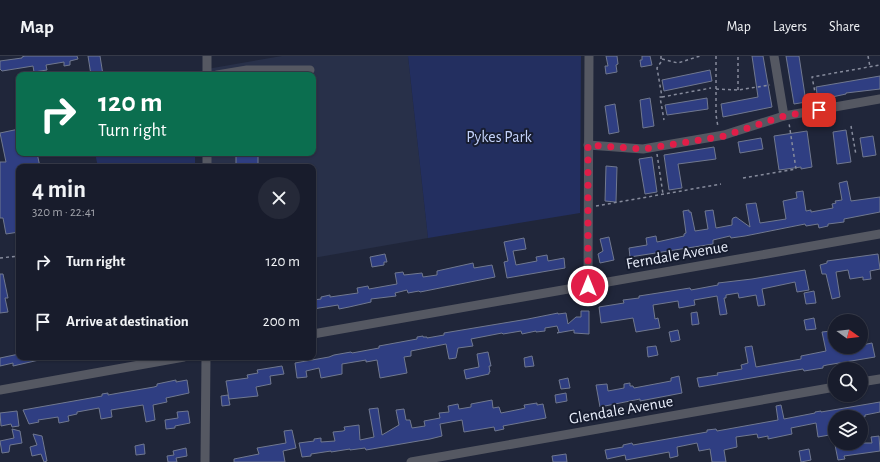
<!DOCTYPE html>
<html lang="en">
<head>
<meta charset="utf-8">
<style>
	:root { --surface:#181c2c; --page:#252938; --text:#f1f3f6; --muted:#9fa1a9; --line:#363a48 }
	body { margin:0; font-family:"Alegreya Sans",sans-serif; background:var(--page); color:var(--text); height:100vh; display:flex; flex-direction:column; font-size:15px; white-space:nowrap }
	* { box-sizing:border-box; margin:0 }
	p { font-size:13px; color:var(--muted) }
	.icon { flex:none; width:22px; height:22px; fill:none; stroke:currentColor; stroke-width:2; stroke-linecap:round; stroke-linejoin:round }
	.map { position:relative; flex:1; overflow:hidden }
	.side { position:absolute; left:16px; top:108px; width:300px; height:196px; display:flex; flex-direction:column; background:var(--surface); border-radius:8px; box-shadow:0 1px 3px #0004,0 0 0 1px var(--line) }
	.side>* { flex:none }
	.hud { position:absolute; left:16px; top:16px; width:300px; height:84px; border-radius:8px; box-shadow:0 1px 3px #0004,0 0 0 1px var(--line); background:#0b6e4f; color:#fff; overflow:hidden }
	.needle { width:26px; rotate:105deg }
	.controls { position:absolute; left:828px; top:258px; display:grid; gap:8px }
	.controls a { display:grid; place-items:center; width:40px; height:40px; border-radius:50%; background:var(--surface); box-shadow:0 1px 3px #0004,0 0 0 1px var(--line); font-size:20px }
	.pin { position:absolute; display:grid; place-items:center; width:34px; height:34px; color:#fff; margin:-17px; border-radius:8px; box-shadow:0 2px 6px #0006 }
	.me { position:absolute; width:44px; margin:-22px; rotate:0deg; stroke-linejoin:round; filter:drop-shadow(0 0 3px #0008) }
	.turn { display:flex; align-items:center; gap:14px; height:84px; padding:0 16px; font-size:18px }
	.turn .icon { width:52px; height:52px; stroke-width:2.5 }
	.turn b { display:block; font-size:28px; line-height:34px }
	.round { display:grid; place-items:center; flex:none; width:42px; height:42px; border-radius:21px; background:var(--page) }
	.headline { display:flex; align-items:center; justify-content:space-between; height:68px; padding:0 16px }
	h1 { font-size:24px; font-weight:700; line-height:30px }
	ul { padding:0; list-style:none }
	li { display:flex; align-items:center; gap:12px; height:60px; padding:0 16px }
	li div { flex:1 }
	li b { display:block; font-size:15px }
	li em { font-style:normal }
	header { display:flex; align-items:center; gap:24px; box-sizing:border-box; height:56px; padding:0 20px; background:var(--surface); border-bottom:1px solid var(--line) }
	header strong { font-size:19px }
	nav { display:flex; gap:22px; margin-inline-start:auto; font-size:14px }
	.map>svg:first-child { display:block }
	.built { fill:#283049 }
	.green { fill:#232f60 }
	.building { fill:#2f3e82; stroke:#70788f }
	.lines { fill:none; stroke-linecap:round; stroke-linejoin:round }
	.path { stroke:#868b9c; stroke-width:1.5; stroke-dasharray:3 3; stroke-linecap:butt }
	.minor { stroke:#555862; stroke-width:9 }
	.route { stroke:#e11d48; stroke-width:7; stroke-dasharray:0 12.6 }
	.labels { text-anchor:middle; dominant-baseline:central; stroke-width:4; stroke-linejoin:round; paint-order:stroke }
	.park-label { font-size:16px; fill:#c4d2fa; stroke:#171d30 }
	.street-label { font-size:16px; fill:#e9eefb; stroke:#171d30 }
</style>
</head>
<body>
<header>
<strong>Map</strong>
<nav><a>Map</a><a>Layers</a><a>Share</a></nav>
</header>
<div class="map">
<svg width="880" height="406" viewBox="0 0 880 406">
	<rect width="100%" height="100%" fill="#20263a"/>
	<path class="built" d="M282,0H408L428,182L313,202V111H206L207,97H313V19H207V13Z"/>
	<g class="green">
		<path d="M408,0H581L580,157L428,182Z"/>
		<path d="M95,97H195V111H98Z"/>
	</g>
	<g class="building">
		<path d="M25,0H77L78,3L70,5V9L64,10V6L46,9L47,14L34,16L33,10L2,15L0,13V5L22,2V1Z"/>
		<path d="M88,0H100L103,19H91Z"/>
		<path d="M606,0H617L618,8L616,9L617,16L606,18L605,10H608Z"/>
		<path d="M642,0H650L652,9L641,11L640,4H642Z"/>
		<path d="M752,0H763L772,51L723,61L721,48L758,41Z"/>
		<path d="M786,0H799L806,46L794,48Z"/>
		<path d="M710,14L712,25L664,35L662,24Z"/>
		<path d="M880,20V33L846,37V38L818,44L816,31Z"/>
		<path d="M650,42L654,70L643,72L640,44Z"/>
		<path d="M707,42L708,53L667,59L665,49Z"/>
		<path d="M615,48L619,76L609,78L605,50Z"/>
		<path d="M19,73V97H37L40,111H19V176L6,178L3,162H0V106H6L0,77Z"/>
		<path d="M846,74L851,106L837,108L833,76Z"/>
		<path d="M807,75L812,111L801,113V111L779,114L774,80Z"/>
		<path d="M873,80L876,99L863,101L860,82Z"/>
		<path d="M761,82L763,93L740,97L738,86Z"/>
		<path d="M714,91L716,103L678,108L682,132L669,134L664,99Z"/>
		<rect x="236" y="97" width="22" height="14"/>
		<path d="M652,101L657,136L645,138L639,103Z"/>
		<path d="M606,110L617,111L616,146L605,145Z"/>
		<path d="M847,125L851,145L880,141V156L844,163V166L828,168V170L819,172L818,168L806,170L805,168L745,180L731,182L730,180L713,184V188L630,201L629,192L647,189L646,182L656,180L657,186L684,180V178L686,177L683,155L689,154V156H691L695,175L708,173L705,155L713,154L716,172L732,169V164L733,162L736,161L750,171L746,148L756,147L760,167L786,163L783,145L797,142L796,136L803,135L806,155L811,154V156L833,152L832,148L836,147L835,145L842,144L839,127Z"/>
		<path d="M609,181L614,204L600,207L598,198L603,195L600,183Z"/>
		<path d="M524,182L526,193L513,195L516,209L537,205L536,201L547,199L548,205L564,202L565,212L507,222L504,206L508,205L504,186Z"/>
		<path d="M385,198L387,206H384V209L372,211L370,201Z"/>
		<path d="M878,198L880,213L870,215L871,223L863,224V221L850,223L848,214L836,216L840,241L832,243L826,218H822L820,209L827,207V205Z"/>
		<path d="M473,207L474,212L492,209L495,221L420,236L419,235L408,237L407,234L395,237L396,240L371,243V246L349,251L339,253L338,249L313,253V244L321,243V241L330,239V241L358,237L357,232L368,230L369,233L397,228L395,217L403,216L404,219L422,217L423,221L437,219V215Z"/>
		<path d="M805,214L809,234L797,236L795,226L762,233L765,249L758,250L756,239L739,242L738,237L726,239V242H724L727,258L720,259L717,240L694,244L695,249L679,252L678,245L653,249L655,263L658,262L660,272L636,276L633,262L601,267L599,251L624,247L623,244L639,242V240L690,232L691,234L718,229V227L752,223Z"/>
		<path d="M0,218H3L8,242H5L8,256L0,257Z"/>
		<path d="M814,235L816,247L806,248L804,237Z"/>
		<path d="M581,255H589V278L574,277V274L557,277L559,276L557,270L545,272V275L536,276V275L522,278L521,275L503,278L502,277L471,283L473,290L458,292L456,302L449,303L446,288L411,295V300L404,301L407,317L380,322L377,304L366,306V304L342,308V318L321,322L319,312L306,315L307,321L297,322L295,307L329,301L334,299L351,296L352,297L379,292V290L417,283V281L423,280V281H427V282L444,279V277L528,263L558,257V258L566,257L568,268L576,261H581Z"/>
		<path d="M697,256L699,268L692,269L691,257Z"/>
		<path d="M814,262L816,273L806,274L804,264Z"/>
		<path d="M678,274L680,284L671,286L669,276Z"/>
		<path d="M831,275L835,293L863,291L862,289L872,287L875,301L827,309L823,310V312L804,315L803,313L699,331L697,322L718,319L717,317L742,313L741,309L748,307L745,291L752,290L756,311L801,303V300L826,295L822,276Z"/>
		<path d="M656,290L658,299L648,301L647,291Z"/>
		<path d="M488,296L491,310H489L490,316H489V318L466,323L464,314L479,311L477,298Z"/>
		<path d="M19,298V301H38L39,304L13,310V307L0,310V302Z"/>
		<path d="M532,300L534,310L525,311L524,302Z"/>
		<path d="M282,310L284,318L270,320L271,328L256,331L258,340L229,343L226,325L248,322L247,319L258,317L257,314Z"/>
		<path d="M679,320L682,337L640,345V343L600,351L596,329L607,328L608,335L624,332V328L630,327V330H633L634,332L671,325V322Z"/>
		<path d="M568,322L570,332L561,333L559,324Z"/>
		<path d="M176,324V326L187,324L189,337L166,342L167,346L153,349L155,364L146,366L143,349L111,354L112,361L101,363L99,352L77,356V358L68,360L69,365L59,367L58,361L38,364L39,366L29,368L23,354L102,340V338L108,337V339L119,337L154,331L157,330V328Z"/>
		<path d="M566,337L567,345L556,347L555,339Z"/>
		<path d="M228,339L230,349L222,350L221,340Z"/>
		<path d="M492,344L493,352L499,351L501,357L521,353L525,352L524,349L537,347V349L543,348L546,362L503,370L504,373L495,375L494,371L464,376L462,364L440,368L442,380L430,383L366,394L365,392L350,394V393L331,396V395L311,398V400L302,401L299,387L314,385V383L321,382V386L335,385L333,376L343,375L345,374L344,371L359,369L360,384L374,381L369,353L378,352L382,379L399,369L396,354L404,353L406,364H410L412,372L425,370L424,365L440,362L439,357L449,356L448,350L458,348L459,353L471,351V348Z"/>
		<path d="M880,346V356L865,359V361H835V378L818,381L816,367L791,372L792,378L768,383V380L758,382L757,378L736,381L737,391L724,394L726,406H712L710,393L699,395L697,387L677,391L678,400L670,402L669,396L626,404L625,399L607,403L605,394L623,391V389L632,387L633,389L707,376V374L716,373L717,375L778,364L776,350L781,349L784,363L815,357V356L821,355V356Z"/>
		<path d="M17,355L19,370L12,371L11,368L1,370L0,357Z"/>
		<path d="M188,355L190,367L175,370V372L166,373L165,364L178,362L177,356Z"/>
		<path d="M12,373L20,375L22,387L10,389L9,396L2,397L0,385L14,382Z"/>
		<path d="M292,374L296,392L283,395L285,406H234V403L259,398L257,392L286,387L284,375Z"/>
		<path d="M33,378L42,380L47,405L44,406L41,398L32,400L30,391L37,389Z"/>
		<path d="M879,380L880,395L844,400L845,403L838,404L835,389L844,387H872L871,381Z"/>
		<path d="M144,388L145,398L136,399L135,390Z"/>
		<path d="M186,392L187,400L176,402L177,406H168L167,400L174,399L173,395Z"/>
		<path d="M809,393L811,404L801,406L799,395Z"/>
		<path d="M566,398L567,406H553L552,400Z"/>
	</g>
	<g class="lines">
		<g class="path">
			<path d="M661,0V6L657,12L662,41H660L664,64"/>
			<path d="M716,0V59L718,71"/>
			<path d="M868,0L870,11"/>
			<path d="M662,3L678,7L700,0"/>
			<path d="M716,33L738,34L770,29"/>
			<path d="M738,34V0"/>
			<path d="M662,41L711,32"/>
			<path d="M817,46L812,21L880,9"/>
			<path d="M851,70L856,99"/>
			<path d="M657,98L663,138"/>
			<path d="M743,122L796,113L789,67"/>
			<path d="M596,150L721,128"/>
			<path d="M0,202L19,200"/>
		</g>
		<g class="minor">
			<path d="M774,0L784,60"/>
			<path d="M207,19V0"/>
			<path d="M217,19L247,14H310"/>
			<path d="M588,89L643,93L724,79L784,60L880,43"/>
			<path d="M207,111V97"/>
			<path d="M588,230L589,0"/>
			<path d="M313,278L880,178"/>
			<path d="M861,326L880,323"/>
			<path d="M0,334L184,301"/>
			<path d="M205,406L206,301"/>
			<path d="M411,406L835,331"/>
		</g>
	</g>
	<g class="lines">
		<path class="route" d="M588,230V89L643,93L724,80L784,60L819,54"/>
	</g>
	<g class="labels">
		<g class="park-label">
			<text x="499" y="81">Pykes Park</text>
		</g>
		<g class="street-label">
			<text transform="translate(677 199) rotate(-10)">Ferndale Avenue</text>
			<text transform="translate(621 354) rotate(-10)">Glendale Avenue</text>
		</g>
	</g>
</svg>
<div class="controls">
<a><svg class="needle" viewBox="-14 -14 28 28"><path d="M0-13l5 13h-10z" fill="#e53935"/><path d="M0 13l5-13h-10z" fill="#9fa1a9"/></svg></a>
<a><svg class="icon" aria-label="search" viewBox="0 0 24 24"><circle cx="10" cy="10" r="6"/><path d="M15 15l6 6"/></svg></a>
<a><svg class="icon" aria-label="layers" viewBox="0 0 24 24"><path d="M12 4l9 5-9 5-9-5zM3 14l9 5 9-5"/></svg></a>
</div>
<div class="pin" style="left:819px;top:54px;background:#d93025"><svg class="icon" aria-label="arrive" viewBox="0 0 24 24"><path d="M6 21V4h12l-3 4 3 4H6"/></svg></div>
<svg class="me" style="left:588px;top:230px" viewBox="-20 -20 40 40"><circle r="17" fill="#e11d48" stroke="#fff" stroke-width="3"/><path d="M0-11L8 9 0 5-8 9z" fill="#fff"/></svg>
<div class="hud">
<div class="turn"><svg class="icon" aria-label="right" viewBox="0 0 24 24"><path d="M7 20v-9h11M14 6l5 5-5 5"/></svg><div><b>120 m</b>Turn right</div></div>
</div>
<section class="side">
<div class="headline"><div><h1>4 min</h1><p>320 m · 22:41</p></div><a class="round"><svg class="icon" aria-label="close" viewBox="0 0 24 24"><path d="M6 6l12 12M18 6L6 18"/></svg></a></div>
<ul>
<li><svg class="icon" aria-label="right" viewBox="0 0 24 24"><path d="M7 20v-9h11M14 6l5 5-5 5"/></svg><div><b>Turn right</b></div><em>120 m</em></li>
<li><svg class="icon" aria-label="arrive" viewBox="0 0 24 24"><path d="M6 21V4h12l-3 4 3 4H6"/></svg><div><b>Arrive at destination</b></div><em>200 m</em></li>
</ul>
</section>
</div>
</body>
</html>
